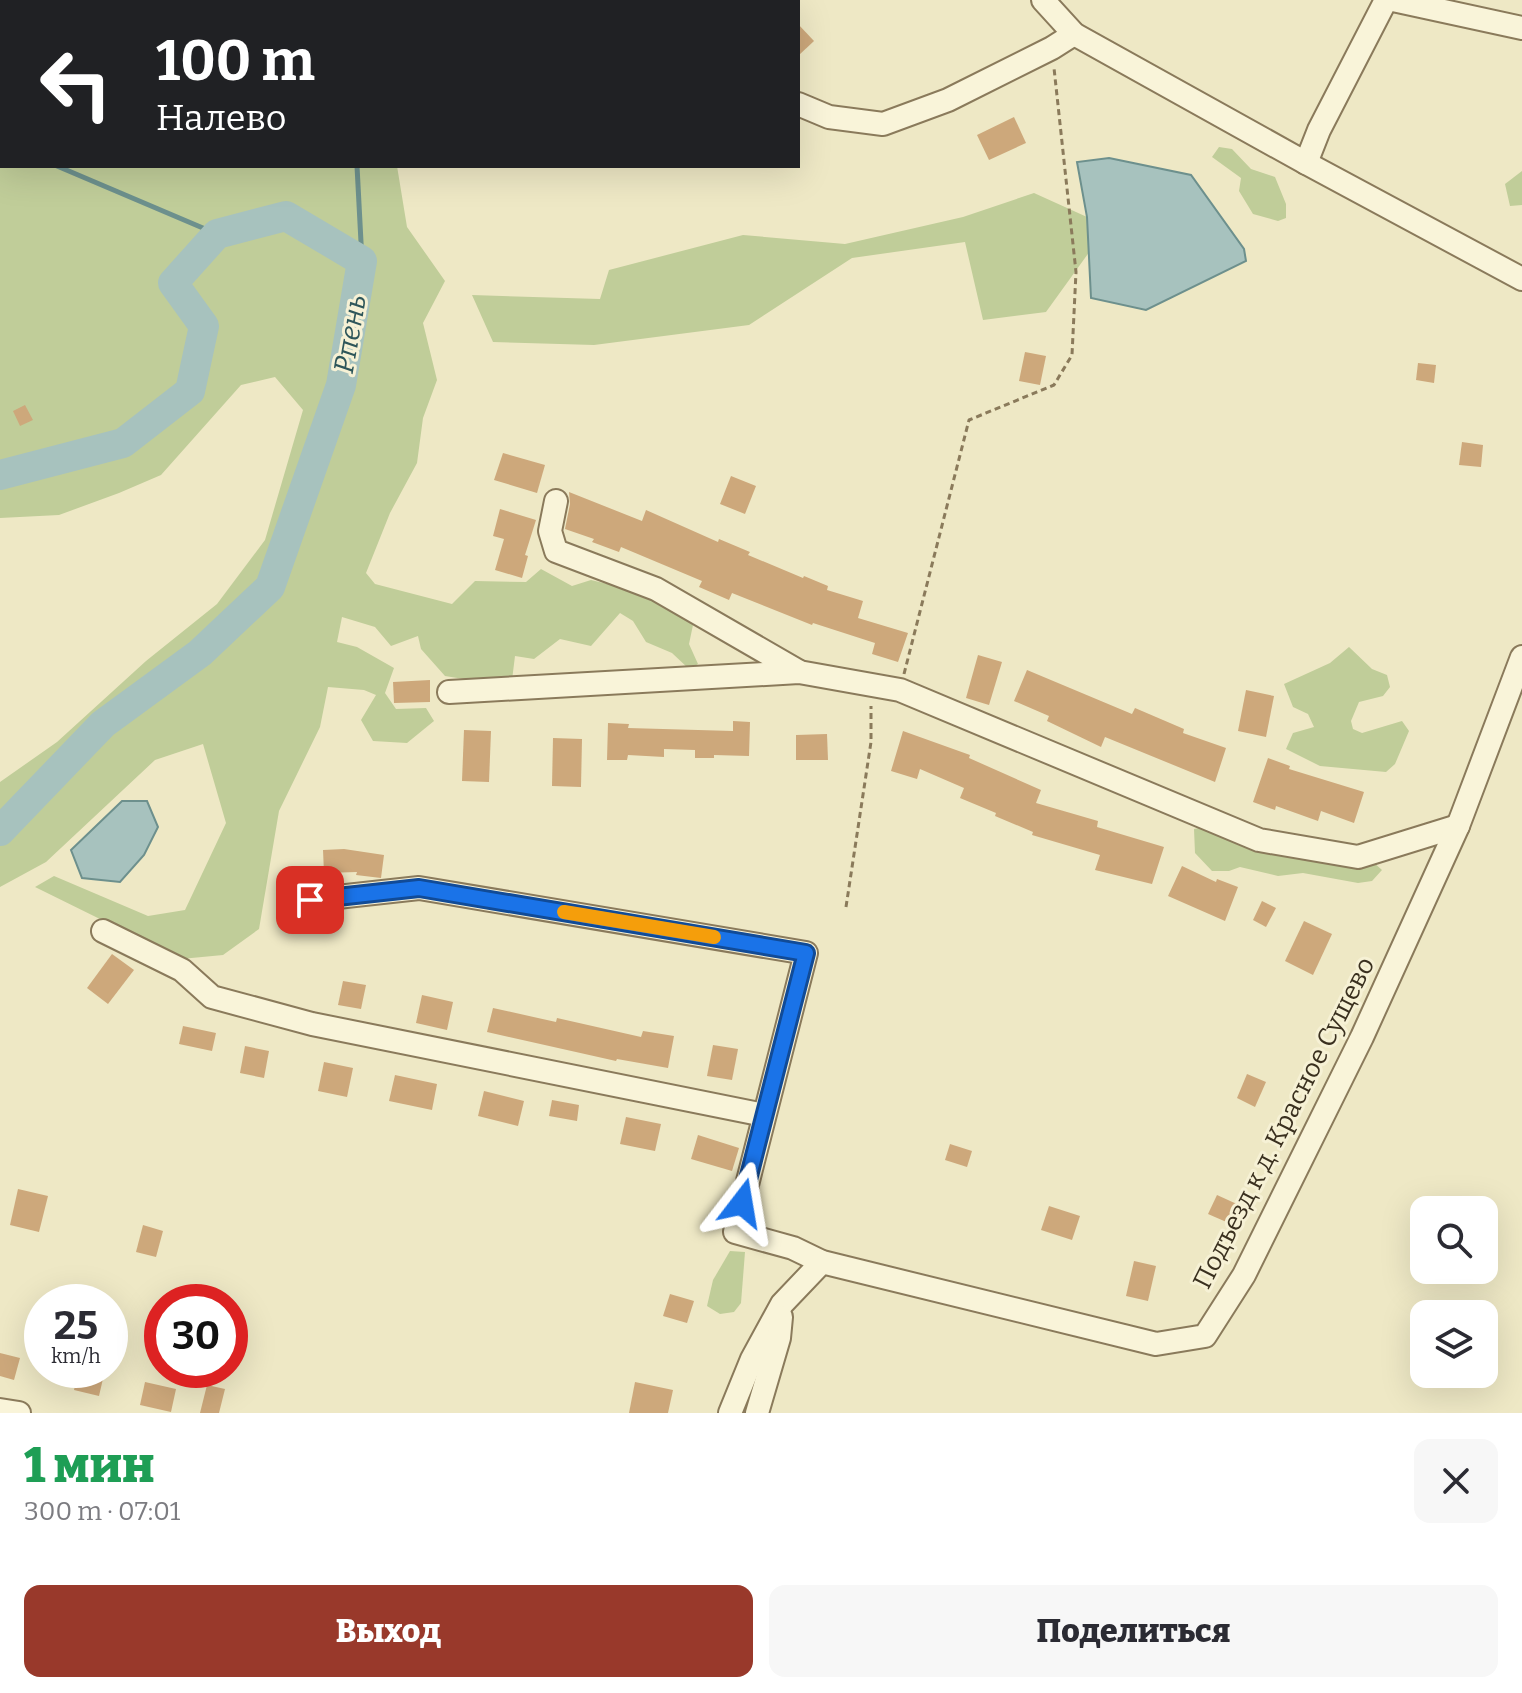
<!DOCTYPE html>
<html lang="ru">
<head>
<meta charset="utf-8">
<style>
	:root { --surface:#fff; --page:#f7f7f7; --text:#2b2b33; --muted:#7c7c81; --accent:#99392b }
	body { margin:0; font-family:Bitter,serif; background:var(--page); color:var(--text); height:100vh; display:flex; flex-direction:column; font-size:30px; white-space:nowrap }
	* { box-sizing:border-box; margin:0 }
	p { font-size:26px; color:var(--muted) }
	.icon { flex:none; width:44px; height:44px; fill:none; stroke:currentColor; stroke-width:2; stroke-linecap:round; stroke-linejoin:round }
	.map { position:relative; height:1413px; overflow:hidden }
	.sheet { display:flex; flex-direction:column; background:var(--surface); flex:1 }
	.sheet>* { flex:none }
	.guide { position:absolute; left:0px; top:0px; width:800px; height:168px; box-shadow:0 8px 32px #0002; background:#202124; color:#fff; overflow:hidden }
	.fabs { position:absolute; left:1410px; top:1196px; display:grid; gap:16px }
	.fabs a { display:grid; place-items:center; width:88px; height:88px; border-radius:16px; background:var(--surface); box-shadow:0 8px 32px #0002; font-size:40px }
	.speed { position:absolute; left:24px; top:1284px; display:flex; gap:16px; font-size:40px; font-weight:700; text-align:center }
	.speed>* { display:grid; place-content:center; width:104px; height:104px; border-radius:50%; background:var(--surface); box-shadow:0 8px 32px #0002; line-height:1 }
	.speed small { font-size:20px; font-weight:400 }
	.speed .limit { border:12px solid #d22; background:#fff; color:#111 }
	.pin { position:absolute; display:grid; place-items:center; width:68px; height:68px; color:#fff; margin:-34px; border-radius:16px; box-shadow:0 4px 12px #0006 }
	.me { position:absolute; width:88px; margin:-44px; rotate:14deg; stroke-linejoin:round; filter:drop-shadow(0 0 6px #0008) }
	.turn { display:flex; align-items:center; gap:28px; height:168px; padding:0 24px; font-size:36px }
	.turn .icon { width:104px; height:104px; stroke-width:2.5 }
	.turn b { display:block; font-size:56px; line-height:68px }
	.round { display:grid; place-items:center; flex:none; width:84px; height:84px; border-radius:16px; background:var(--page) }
	.headline { display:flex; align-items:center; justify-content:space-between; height:136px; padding:0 24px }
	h1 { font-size:48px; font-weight:800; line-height:60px; color:#1e9e55 }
	.button { display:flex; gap:16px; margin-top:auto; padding:16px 24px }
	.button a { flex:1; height:92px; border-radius:16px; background:var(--accent); color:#fff; font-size:32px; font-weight:800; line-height:92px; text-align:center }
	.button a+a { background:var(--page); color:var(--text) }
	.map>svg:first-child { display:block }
	.green { fill:#c0cd99 }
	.water { fill:#a7c2be; stroke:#6d908d; stroke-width:2 }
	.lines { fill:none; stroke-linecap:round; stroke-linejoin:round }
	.stream { stroke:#6d908d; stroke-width:5 }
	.river { stroke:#a7c2be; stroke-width:30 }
	.building { fill:#cda87b }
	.minor-casing { stroke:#8a7a5b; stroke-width:26 }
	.path { stroke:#8a7a5b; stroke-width:3; stroke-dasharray:6 4; stroke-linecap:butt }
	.minor { stroke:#f9f4d9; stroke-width:22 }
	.route-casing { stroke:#114b97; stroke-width:20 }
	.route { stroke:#1a73e8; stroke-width:14 }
	.slow { stroke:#f59e0b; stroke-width:14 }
	.labels { text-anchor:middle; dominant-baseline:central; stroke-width:6; stroke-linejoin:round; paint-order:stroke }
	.street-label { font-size:26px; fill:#3a301f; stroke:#f6f1d5 }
	.water-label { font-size:28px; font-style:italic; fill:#2e565a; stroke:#f6f1d5 }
</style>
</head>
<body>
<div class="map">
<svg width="1522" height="1413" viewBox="0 0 1522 1413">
	<rect width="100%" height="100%" fill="#eee8c5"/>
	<g class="green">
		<path d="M0,0H307L310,2H2V166H397L407,227L445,281L423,323L437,380L423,418L417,463L390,513L366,573L375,584L452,604L475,581L526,582L541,569L572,586L591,580L645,593L693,625L689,644L698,664L689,669L672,653L646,642L633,621L620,613L591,646L560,639L534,659L515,656L512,680L501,685L445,676L421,649L418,636L391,646L375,627L342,617L337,642L357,647L394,668L385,693L396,709L426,708L434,721L407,743L373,741L361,720L376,695L364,690L328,687L320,727L279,811L259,929L223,955L181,959L35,887L54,876L148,916L185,910L226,823L203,744L155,760L46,862L0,887V782L57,742L146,661L217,604L265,540L303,410L275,377L241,385L161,475L119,493L59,515L0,518Z"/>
		<path d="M1219,147L1232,149L1251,169L1275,177L1286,204V218L1278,221L1253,214L1239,191L1241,178L1212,157Z"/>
		<path d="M1522,171V205L1510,206L1505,184Z"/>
		<path d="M1034,193L1087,217L1090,251L1046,312L983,320L965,242L852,258L749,325L594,345L493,342L472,295L600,299L609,270L743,235L845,244L963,217Z"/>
		<path d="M1349,647L1372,669L1387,675L1390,687L1383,696L1359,702L1351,721L1353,729L1362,733L1402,721L1409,731L1395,764L1386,772L1320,766L1286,749L1293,733L1314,727L1308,714L1293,707L1284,684L1330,663Z"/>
		<path d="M1204,827L1372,861L1382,870L1372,881L1358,883L1303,873L1278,876L1240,867L1229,871H1212L1195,853L1194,829Z"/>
		<path d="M730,1251L745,1252L741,1303L734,1312L720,1314L707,1306L713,1280Z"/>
	</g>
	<g class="water">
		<path d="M1109,158L1191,175L1244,249L1246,261L1146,310L1091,298L1087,217L1077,162Z"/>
		<path d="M122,801H147L158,827L144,855L120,882L82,878L71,850Z"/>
	</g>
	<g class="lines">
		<g class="stream">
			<path d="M282,0L284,2"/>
			<path d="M0,142L2,143"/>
			<path d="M57,166L217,234"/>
			<path d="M357,166L362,261"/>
		</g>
		<path class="river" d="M0,475L123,443L190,391L204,326L173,283L217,234L286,216L362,261L341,385L270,587L200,653L103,724L0,831"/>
	</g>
	<g class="building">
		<path d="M798,24L814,41L798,56Z"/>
		<path d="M1014,117L1026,143L989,160L977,135Z"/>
		<path d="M1025,352L1046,356L1040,385L1019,381Z"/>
		<path d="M1418,363L1436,365L1434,383L1416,380Z"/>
		<path d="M25,405L33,420L20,426L13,411Z"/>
		<path d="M1462,442L1483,445L1481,467L1459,465Z"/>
		<path d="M503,453L545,465L537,493L494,480Z"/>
		<path d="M731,476L756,486L745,514L720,504Z"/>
		<path d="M569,492L642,521L646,510L718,542L719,539L750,552L748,555L803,578L804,576L828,586L827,590L863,601L858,618L908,633L898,662L872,654L875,643L813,623L812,625L732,593L729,600L699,587L702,581L621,547L619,552L592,542L594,539L565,529L570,504Z"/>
		<path d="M500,509L536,520L525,555L528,556L522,578L495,570L504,539L493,536Z"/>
		<path d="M978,655L1002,662L989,705L966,698Z"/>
		<path d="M1027,670L1132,714L1135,708L1184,729L1183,733L1226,748L1215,782L1105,737L1101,747L1047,721L1049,716L1014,701Z"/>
		<path d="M430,680V702L394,703L393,682Z"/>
		<path d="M1246,690L1274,696L1266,737L1238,731Z"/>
		<path d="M733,721L750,722L749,756L714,755V758H695V750L664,749V757L628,755L627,760H607L608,723L629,724L628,728L733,731Z"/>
		<path d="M464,730L491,731L489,782L462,781Z"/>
		<path d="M903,731L970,755L969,758L1041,790L1036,803L1098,821L1097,827L1164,847L1152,884L1095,870L1100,855L1032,835L1033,832L995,816L996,813L960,798L964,788L920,769L917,779L891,771Z"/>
		<path d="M827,734L828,760H796V735Z"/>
		<path d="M553,738L582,739L581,787L552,786Z"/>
		<path d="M1268,758L1290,766L1289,769L1364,792L1354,823L1321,811L1318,821L1276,806L1275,810L1253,802Z"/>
		<path d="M344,849L384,855L381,878L356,875L357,872L324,873L323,850Z"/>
		<path d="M1182,866L1216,882L1217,879L1238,887L1225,921L1168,896Z"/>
		<path d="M1262,901L1276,908L1266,927L1253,920Z"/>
		<path d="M1304,921L1332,934L1313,975L1285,961Z"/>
		<path d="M112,954L134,970L108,1004L87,988Z"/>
		<path d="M343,981L366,985L361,1009L338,1005Z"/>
		<path d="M422,995L453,1002L447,1030L416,1023Z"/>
		<path d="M493,1008L556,1022L557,1018L641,1037L643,1031L674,1036L668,1068L617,1059L616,1061L487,1032Z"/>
		<path d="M183,1026L216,1033L212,1051L179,1044Z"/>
		<path d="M713,1045L738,1049L732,1080L707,1076Z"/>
		<path d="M245,1046L269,1051L264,1078L240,1073Z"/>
		<path d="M324,1062L353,1068L347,1097L318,1091Z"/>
		<path d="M1247,1074L1266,1082L1255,1107L1237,1098Z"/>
		<path d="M395,1075L437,1084L432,1110L389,1101Z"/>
		<path d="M484,1091L524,1101L518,1126L478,1116Z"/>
		<path d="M552,1100L579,1105L577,1121L549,1116Z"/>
		<path d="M626,1117L661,1124L655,1151L620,1144Z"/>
		<path d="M698,1135L739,1148L732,1171L691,1159Z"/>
		<path d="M950,1144L972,1151L967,1167L945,1160Z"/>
		<path d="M18,1189L48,1196L39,1232L10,1225Z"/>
		<path d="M1217,1195L1239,1205L1231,1224L1208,1214Z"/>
		<path d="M1049,1206L1080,1216L1072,1240L1041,1230Z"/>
		<path d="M143,1225L163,1231L156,1257L136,1252Z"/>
		<path d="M1134,1261L1156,1266L1148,1301L1126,1296Z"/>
		<path d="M670,1294L694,1301L687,1323L663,1316Z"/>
		<path d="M0,1353L20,1358L14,1380L0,1376Z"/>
		<path d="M79,1370H105L99,1396L74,1390Z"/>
		<path d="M145,1382L176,1389L171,1412L140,1405Z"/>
		<path d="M635,1382L673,1390L668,1413H629Z"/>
		<path d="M207,1385L225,1389L219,1413H200Z"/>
	</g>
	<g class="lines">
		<defs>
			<g id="minor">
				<path d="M652,0L654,2"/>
				<path d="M1043,0L1074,34L1306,163L1522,279"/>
				<path d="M1393,0L1522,28"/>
				<path d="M798,104L829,117L883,124L948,100L1052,48L1074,34"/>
				<path d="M1306,163L1319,130L1386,0"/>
				<path d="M556,501L550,531L556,551L656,589L798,671"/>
				<path d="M449,692L799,672L900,690L1259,840L1358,857L1458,826"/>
				<path d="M310,900L419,888L806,953L735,1232L793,1248L822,1262L1156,1344L1205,1336L1244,1275L1362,1037L1458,826L1522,657"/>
				<path d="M103,931L182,970L212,997L312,1024L764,1115"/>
				<path d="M0,1410L19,1413"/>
				<path d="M730,1413L752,1359L782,1304L822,1262"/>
				<path d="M757,1413L779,1338L781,1317"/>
			</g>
		</defs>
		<use href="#minor" class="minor-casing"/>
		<g class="path">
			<path d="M904,674L969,420L1054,385L1072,355L1076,272L1054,68"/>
			<path d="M846,907L871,742V706"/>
		</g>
		<use href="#minor" class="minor"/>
	</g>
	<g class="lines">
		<defs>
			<path id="route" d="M310,900L419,888L806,953L742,1203"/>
		</defs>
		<use href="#route" class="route-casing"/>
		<use href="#route" class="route"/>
		<path class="slow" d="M564,912L714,937"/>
	</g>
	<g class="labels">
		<g class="street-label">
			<text transform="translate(1284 1123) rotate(-63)">Подъезд к д. Красное Сущево</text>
		</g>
		<g class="water-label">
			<text transform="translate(350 334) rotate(-80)">Рпень</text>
		</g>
	</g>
</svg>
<div class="fabs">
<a><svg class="icon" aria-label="search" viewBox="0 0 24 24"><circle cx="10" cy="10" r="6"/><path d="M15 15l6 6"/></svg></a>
<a><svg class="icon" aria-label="layers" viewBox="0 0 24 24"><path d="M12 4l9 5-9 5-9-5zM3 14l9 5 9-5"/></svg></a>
</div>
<div class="speed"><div>25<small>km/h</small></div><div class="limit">30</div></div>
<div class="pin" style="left:310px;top:900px;background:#d93025"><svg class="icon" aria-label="arrive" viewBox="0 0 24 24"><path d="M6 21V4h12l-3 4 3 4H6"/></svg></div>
<svg class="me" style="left:742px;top:1203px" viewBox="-20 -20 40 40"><path d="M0-17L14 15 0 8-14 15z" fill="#1a73e8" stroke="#fff" stroke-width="4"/></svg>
<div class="guide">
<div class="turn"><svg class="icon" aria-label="left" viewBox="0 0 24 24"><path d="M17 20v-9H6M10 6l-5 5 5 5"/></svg><div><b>100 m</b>Налево</div></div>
</div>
</div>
<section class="sheet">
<div class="headline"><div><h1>1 мин</h1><p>300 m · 07:01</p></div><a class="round"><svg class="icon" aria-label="close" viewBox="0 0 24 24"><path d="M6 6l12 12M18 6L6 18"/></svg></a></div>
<div class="button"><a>Выход</a><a>Поделиться</a></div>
</section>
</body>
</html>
